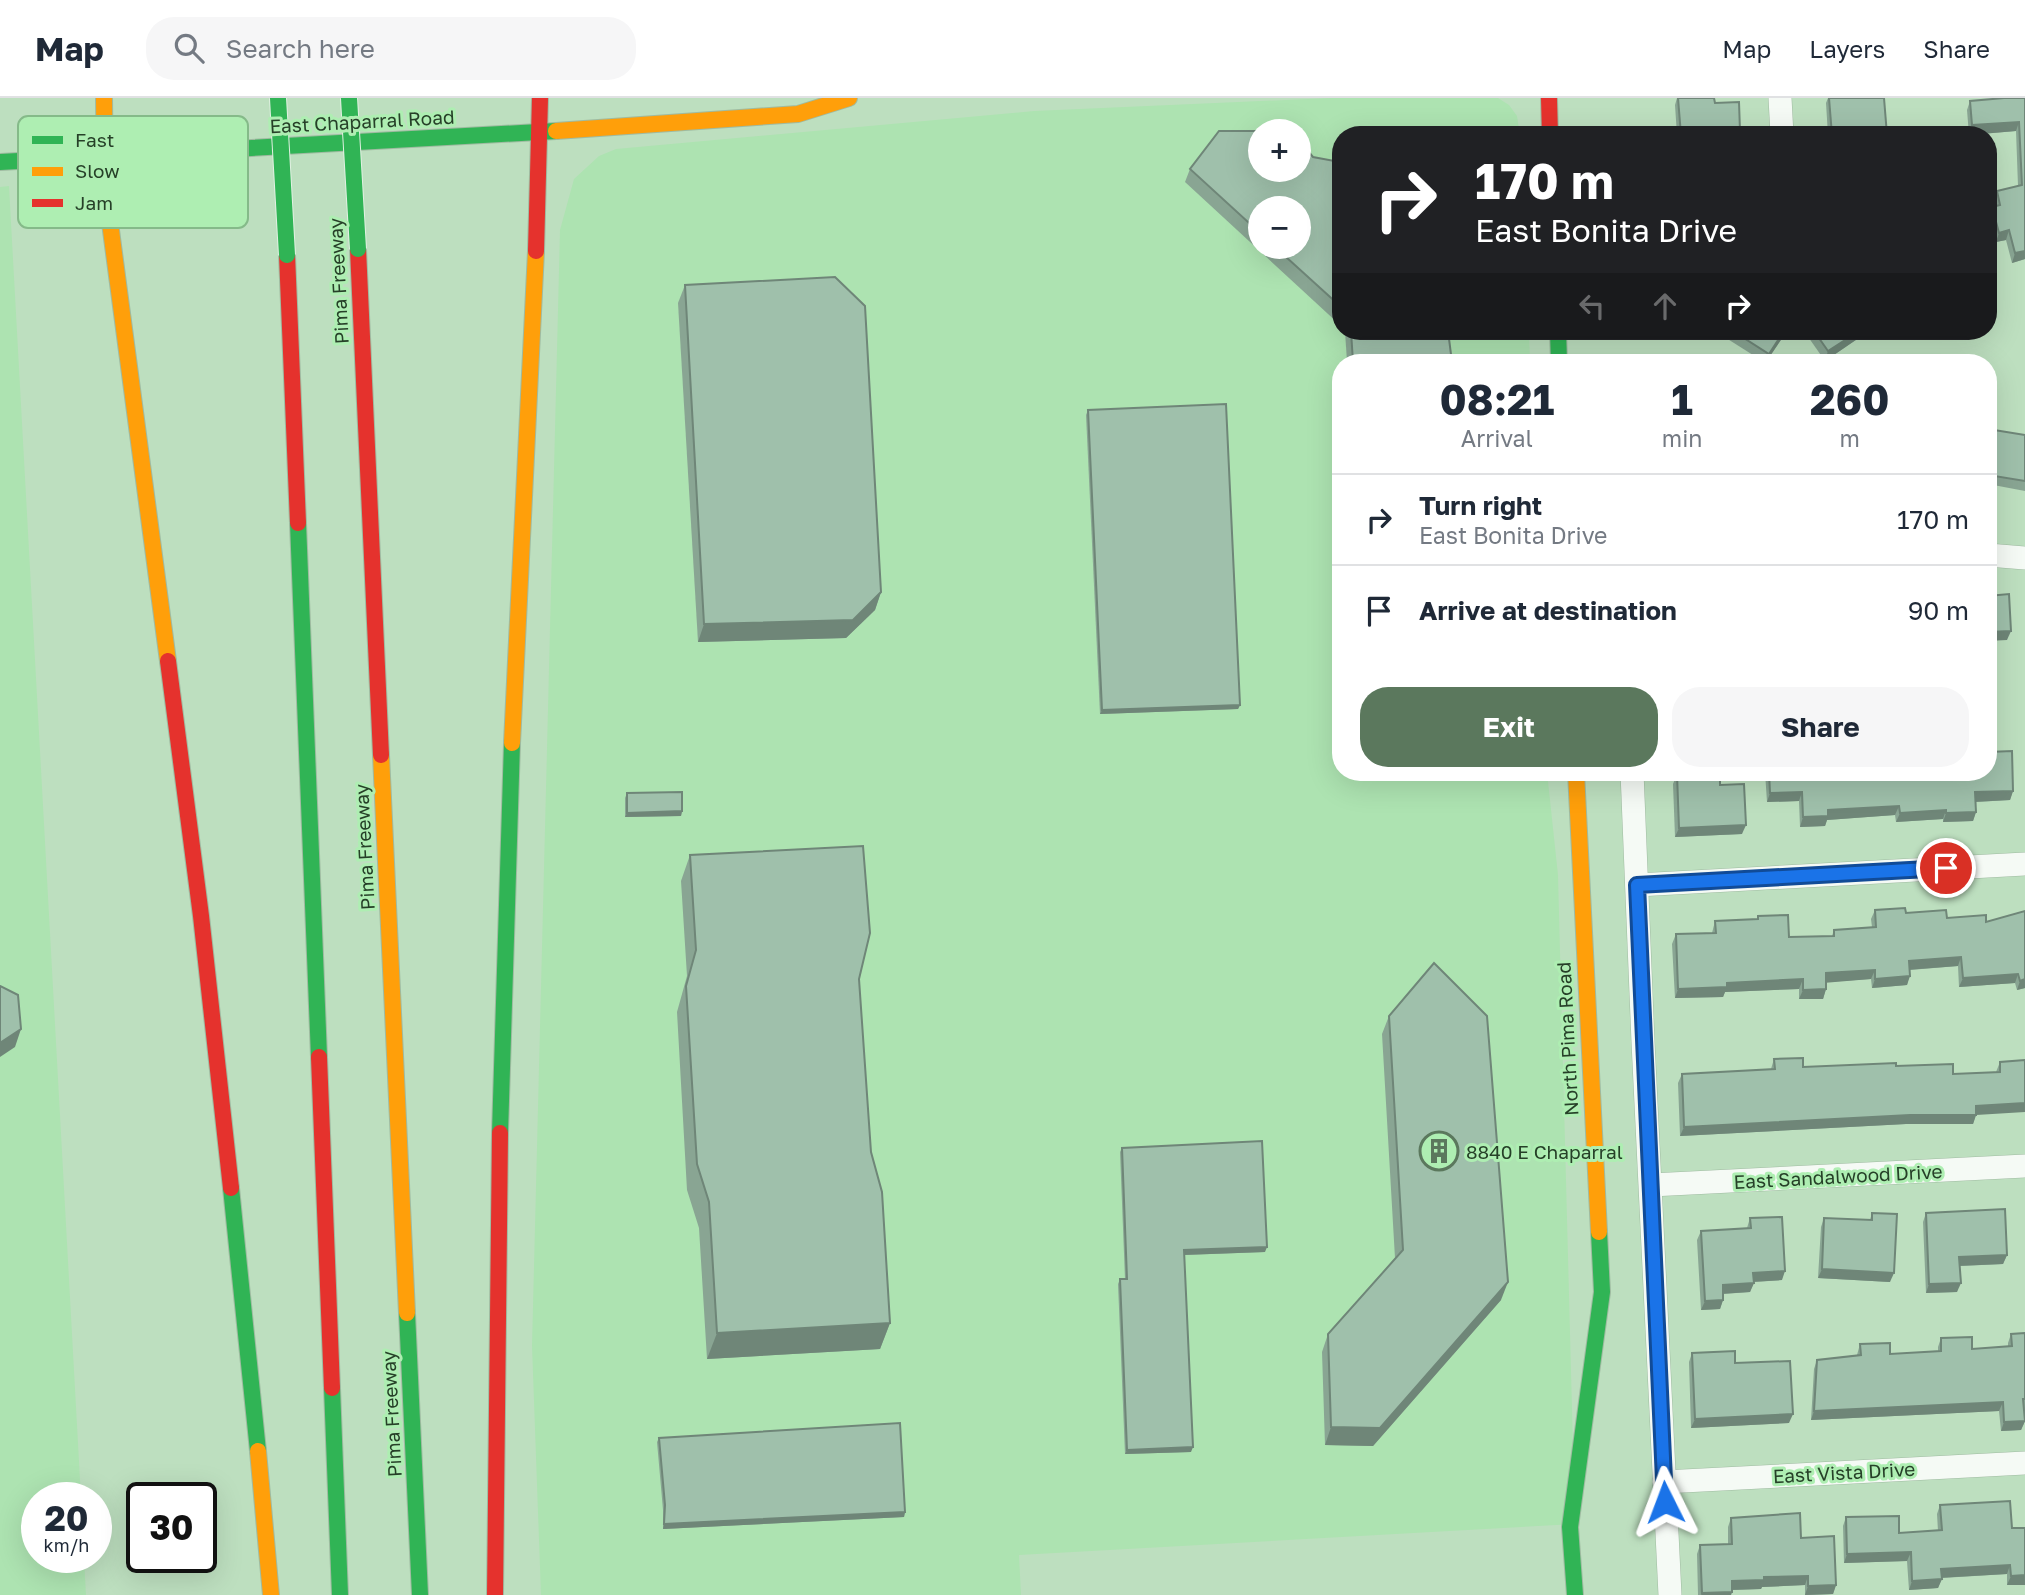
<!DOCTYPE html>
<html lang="en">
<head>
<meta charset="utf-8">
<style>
	:root { --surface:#fff; --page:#f6f6f7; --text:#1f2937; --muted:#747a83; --line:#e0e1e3; --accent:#5b785d }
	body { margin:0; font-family:"Golos Text",sans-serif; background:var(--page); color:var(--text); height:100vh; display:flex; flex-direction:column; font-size:26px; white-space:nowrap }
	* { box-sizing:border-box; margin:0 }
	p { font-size:23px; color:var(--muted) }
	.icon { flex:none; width:38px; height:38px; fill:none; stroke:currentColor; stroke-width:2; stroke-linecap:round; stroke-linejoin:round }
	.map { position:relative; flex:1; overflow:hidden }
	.details { position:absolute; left:1332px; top:256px; width:665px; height:427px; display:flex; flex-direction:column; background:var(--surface); border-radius:28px; box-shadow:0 7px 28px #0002 }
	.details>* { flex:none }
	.guide { position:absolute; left:1332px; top:28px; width:665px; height:214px; border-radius:28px; box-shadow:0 7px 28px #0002; background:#202124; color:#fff; overflow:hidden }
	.tools { position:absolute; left:1248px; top:21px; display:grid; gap:14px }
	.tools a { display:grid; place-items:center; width:63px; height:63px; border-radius:50%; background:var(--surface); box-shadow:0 7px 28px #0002; font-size:35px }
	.speed { position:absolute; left:21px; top:1384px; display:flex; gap:14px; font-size:35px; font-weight:700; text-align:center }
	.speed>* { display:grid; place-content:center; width:91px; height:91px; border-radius:50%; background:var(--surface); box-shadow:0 7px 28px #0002; line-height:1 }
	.speed small { font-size:18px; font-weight:400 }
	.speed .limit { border:4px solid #111; border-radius:10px; background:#fff; color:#111 }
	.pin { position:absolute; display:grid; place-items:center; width:60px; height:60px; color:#fff; margin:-30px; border:4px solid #fff; border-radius:50%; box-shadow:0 2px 7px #0007 }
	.me { position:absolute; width:77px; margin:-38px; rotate:357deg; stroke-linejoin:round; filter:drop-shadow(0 0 5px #0008) }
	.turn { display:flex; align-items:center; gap:24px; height:147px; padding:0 28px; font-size:32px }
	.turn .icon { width:91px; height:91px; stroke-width:2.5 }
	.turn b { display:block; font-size:49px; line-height:60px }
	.lanes { display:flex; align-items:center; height:66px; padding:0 28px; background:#0003; justify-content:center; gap:35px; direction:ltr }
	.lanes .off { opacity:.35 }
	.eta { display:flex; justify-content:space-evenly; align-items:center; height:119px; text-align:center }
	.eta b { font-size:42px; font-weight:700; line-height:49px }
	.cta { display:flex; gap:14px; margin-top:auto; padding:14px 28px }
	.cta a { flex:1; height:80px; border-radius:28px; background:var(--accent); color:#fff; font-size:28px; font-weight:700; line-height:80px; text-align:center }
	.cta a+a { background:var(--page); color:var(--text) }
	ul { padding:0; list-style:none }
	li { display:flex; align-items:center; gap:21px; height:91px; padding:0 28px; border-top:2px solid var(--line) }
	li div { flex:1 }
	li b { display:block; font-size:26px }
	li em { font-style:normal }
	header { display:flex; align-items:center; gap:42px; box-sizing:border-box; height:98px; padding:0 35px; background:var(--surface); border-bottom:2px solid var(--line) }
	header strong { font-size:33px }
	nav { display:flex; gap:38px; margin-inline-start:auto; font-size:24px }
	.search { width:490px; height:63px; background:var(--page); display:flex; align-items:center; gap:18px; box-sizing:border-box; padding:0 24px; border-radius:28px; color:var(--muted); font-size:26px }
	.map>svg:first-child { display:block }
	.built { fill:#ade3b1; fill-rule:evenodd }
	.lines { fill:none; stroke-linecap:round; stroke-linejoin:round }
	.street-casing { stroke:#9fbba1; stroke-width:24 }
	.fast-casing { stroke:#9fbba1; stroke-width:18 }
	.slow-casing { stroke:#9fbba1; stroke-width:18 }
	.jam-casing { stroke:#9fbba1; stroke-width:18 }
	.street { stroke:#f5faf5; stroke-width:23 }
	.fast { stroke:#30b455; stroke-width:16 }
	.slow { stroke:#ff9f0a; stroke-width:16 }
	.jam { stroke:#e5322d; stroke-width:16 }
	.fast-bridge-casing { stroke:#e1f1e2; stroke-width:18; stroke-linecap:butt }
	.fast-bridge { stroke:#30b455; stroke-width:16 }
	.wall { fill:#89a593; fill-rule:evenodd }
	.shaded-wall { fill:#6f8678 }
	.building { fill:#9fc0ab; stroke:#6f8678; stroke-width:2 }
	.route-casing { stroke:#114b97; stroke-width:18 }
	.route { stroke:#1a73e8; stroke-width:12 }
	.labels { text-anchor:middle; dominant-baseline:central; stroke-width:6; stroke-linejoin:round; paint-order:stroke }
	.street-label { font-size:19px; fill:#264028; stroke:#aeeeb2 }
	.poi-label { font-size:19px; fill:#264028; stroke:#aeeeb2; text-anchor:start }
	.key { fill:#aeeeb2; stroke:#85ba89; stroke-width:2 }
	.key-label { font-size:19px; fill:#264028 }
</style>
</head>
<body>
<header>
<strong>Map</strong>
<div class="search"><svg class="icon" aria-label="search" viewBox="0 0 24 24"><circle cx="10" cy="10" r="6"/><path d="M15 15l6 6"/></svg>Search here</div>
<nav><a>Map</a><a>Layers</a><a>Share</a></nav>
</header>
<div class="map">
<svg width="2025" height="1497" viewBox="0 0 2025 1497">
	<rect width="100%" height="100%" fill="#bddfbf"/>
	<g class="built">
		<path d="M1331,0H1498L1509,7L1517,18L1520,37H1340V233H1529L1530,264H1340V674H1547L1558,777L1575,1426L1019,1457L1021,1497H541L532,1248L560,132L574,81L599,58L616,51L1034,13ZM1260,33H1298V72H1260ZM1260,110H1298V149H1260Z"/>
		<path d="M9,88L81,1400H37V1460H84L86,1497H0V89Z"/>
	</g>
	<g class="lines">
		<defs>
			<g id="street">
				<path d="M1780,0L1782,37"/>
				<path d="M1988,457L2025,460"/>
				<path d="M1632,674L1643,944L1670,1497"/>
				<path d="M1637,787L2025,766"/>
				<path d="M1651,1087L2025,1068"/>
				<path d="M1664,1384L2025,1365"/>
			</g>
			<g id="fast">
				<path d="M0,64L556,33"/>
				<path d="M1558,233L1559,264"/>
				<path d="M298,425L319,959"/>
				<path d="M500,1035L512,645"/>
				<path d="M231,1090L258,1353"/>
				<path d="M407,1215L420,1497"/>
				<path d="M332,1290L340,1497"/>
				<path d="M1575,1497L1570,1429L1602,1194L1599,1134"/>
			</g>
			<g id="slow">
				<path d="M104,0L105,87L168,563"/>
				<path d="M556,33L798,16L849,0"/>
				<path d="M512,645L536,153"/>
				<path d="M381,657L407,1215"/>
				<path d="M1576,674L1599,1134"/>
				<path d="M258,1353L271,1497"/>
			</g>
			<g id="jam">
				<path d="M1549,0L1550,37"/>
				<path d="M358,151L381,657"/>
				<path d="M536,153L540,0"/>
				<path d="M287,157L298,425"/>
				<path d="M168,563L201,818L231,1090"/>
				<path d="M319,959L332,1290"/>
				<path d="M495,1497L500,1035"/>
			</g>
		</defs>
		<use href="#street" class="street-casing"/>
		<use href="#fast" class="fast-casing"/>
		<use href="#slow" class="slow-casing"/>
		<use href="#jam" class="jam-casing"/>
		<use href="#street" class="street"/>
		<use href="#fast" class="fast"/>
		<use href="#slow" class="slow"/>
		<use href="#jam" class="jam"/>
		<defs>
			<g id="fast-bridge">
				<path d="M278,0L287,157"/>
				<path d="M349,0L358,151"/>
			</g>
		</defs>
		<use href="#fast-bridge" class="fast-bridge-casing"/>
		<use href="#fast-bridge" class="fast-bridge"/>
	</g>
	<g class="wall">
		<path d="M1677,0H1714L1715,5L1739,37H1677L1675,7Z"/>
		<path d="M1828,0H1884L1887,37H1828L1826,5Z"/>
		<path d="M2025,0V161L2012,165L2006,142L1996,144L1989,118L1992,109L1995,108L1993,103L1997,93L2018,88L2016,33L1969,37L1967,12L1970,3Z"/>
		<path d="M1313,59L1340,64V227L1185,84L1190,71ZM1260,110L1298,149H1260Z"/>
		<path d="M685,187L881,494L875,512L846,540L698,544L678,205Z"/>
		<path d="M1345,233H1448L1452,264H1347Z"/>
		<path d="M1715,233H1787L1766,264H1764Z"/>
		<path d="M1804,233H1869L1825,263Z"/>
		<path d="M1088,312L1240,607L1238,611L1100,616L1086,317Z"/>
		<path d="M1988,331L2025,337V393L1988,386Z"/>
		<path d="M1765,674H1988L2013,693L2010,702L1976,704V714L1973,723L1943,724V721L1896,724L1895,717L1827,722L1825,728L1800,729L1799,703L1767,704Z"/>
		<path d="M1677,676L1720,687L1742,736L1675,739L1673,686Z"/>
		<path d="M627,695L682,713L681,718L625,719V700Z"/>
		<path d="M690,757L859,881L871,1054L890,1225L880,1251L707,1261L699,1130L687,1092L677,914L687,878L681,783Z"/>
		<path d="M1875,812L1986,824L2025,813V890L2017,892L2015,885L1959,889L1958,868L1910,872L1907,887L1872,890L1871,881L1826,884V891L1823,901H1799V891L1725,894L1723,899L1675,900L1672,846L1676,836L1712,835L1715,823L1757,821L1758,818L1789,839L1832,838L1834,832L1872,829L1871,821Z"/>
		<path d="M1389,918L1501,1202L1373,1348L1325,1347L1322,1254L1328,1236L1395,1160L1382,936Z"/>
		<path d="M1774,961L1803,969L1896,968L1953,976L1996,974L2000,964L2025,962L1976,1017L1973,1026H1906L1680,1038L1678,985L1682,976L1771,971Z"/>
		<path d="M1122,1050L1265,1154L1184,1157L1191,1354L1125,1356L1118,1186L1120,1181H1125L1120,1054Z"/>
		<path d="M1872,1115L1890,1184L1818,1180L1821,1129L1824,1120L1870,1122Z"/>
		<path d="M1926,1115L2007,1157L2003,1166L1960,1168L1957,1194L1926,1195L1923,1124Z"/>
		<path d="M1750,1120L1782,1182L1754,1184L1750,1194L1723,1196V1202L1720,1211L1701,1212L1697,1142L1701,1133L1747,1130Z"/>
		<path d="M2025,1235V1323L2021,1332L2001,1333L1999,1313L1811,1322L1814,1271L1817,1262L1857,1257L1860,1246L1890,1256L1938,1253V1249L1941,1240L1972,1251L2008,1248V1245L2011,1236Z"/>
		<path d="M1692,1255L1735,1265L1789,1325L1691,1330L1689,1264Z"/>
		<path d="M659,1340L905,1414L904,1419L663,1431V1412L657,1344Z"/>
		<path d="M1940,1407L2012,1430H2025V1487H2007V1476L1942,1480L1938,1490L1909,1492L1907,1463L1844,1465L1843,1428L1846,1419L1899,1435L1938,1433L1937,1416Z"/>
		<path d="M1731,1420L1801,1440L1836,1487L1833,1496L1805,1497V1487L1762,1489L1761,1491L1732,1492L1731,1497H1698L1697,1456L1700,1447L1728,1446V1429Z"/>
	</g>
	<g class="shaded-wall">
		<path d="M2019,24L2016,33L1969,37L1972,27Z"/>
		<path d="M1740,33L1739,37H1723L1724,34Z"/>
		<path d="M2009,132L2006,142L1996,144L1999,135Z"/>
		<path d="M2025,153V161L2012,165L2015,155Z"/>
		<path d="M1784,233H1787L1766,264L1769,256Z"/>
		<path d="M1859,233H1869L1825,263L1828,253Z"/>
		<path d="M881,494L875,512L846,540L698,544L704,526Z"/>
		<path d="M2011,533L2007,542L1988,543V534Z"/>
		<path d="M1240,607L1238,611L1100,616L1102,612Z"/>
		<path d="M2013,693L2010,702L1972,704L1975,694Z"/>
		<path d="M1802,694L1799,703L1767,704L1770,695Z"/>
		<path d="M1899,708L1895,717L1827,722L1825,728L1800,729L1803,719L1828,712Z"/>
		<path d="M1946,712L1943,721L1896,724L1900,715Z"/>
		<path d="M682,713L681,718L625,719L627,715Z"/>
		<path d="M1976,714L1973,723L1943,724L1946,715Z"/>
		<path d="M1746,727L1742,736L1675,739L1679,730Z"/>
		<path d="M1961,859L1958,868L1906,872L1909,863Z"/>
		<path d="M1875,872L1871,881L1823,885L1826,875Z"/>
		<path d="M2018,876L2015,885L1959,889L1963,880Z"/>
		<path d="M1910,878L1907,887L1872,890L1875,881Z"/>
		<path d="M1803,881L1799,891L1725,894L1723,899L1675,900L1678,891L1727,885Z"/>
		<path d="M2025,881V890L2017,892L2020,883Z"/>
		<path d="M1826,891L1823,901H1799L1803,892Z"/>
		<path d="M21,931L15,949L0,959V945Z"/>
		<path d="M2025,1005V1014L1976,1017L1973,1026H1906L1680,1038L1684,1029Z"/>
		<path d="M1267,1149L1265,1154L1182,1157L1184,1152Z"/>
		<path d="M2007,1157L2003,1166L1956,1168L1959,1159Z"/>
		<path d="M1822,1171L1894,1175L1890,1184L1818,1180Z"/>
		<path d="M1785,1173L1782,1182L1750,1184L1753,1175Z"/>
		<path d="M1508,1184L1501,1202L1373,1348L1325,1347L1331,1329Z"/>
		<path d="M1754,1185L1750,1194L1719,1196L1723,1187Z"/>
		<path d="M1961,1185L1957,1194L1926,1195L1929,1186Z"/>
		<path d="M1723,1202L1720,1211L1701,1212L1705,1203Z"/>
		<path d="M890,1225L880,1251L707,1261L717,1235Z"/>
		<path d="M2003,1304L1999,1313L1811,1322L1814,1313Z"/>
		<path d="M1793,1316L1789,1325L1691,1330L1695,1321Z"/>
		<path d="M2025,1323L2021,1332L2001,1333L2004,1324Z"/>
		<path d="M1193,1349L1191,1354L1125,1356L1127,1352Z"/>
		<path d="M905,1414L904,1419L663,1431L664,1426Z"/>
		<path d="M1911,1454L1907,1463L1844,1465L1847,1456Z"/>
		<path d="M2010,1467L2007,1476L1937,1480L1941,1471Z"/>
		<path d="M2025,1477V1487H2007L2011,1478Z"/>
		<path d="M1808,1478L1805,1487L1762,1489L1761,1491L1729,1492L1732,1483L1764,1479Z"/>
		<path d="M1942,1481L1938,1490L1909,1492L1912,1483Z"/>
		<path d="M1836,1487L1833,1496L1805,1497L1808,1488Z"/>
		<path d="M1732,1494L1731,1497H1701L1702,1495Z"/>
	</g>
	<g class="building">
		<path d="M1678,0H1714L1715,5L1739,4L1740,33L1724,34V37H1681Z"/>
		<path d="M1829,0H1884L1887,37H1832Z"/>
		<path d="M2004,0H2025V153L2015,155L2009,132L1999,135L1992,109L2000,107L1997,93L2022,87L2019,24L1972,27L1970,3Z"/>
		<path d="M1219,33H1292H1260V72H1298V41L1313,59L1340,64V208L1275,149H1298V110H1260V135L1190,71Z"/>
		<path d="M835,179L865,208L881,494L853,522L704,526L685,187Z"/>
		<path d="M1351,233H1448L1452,264H1353Z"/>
		<path d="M1733,233H1784L1769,256Z"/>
		<path d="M1814,233H1859L1828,253Z"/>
		<path d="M1226,306L1240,607L1102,612L1088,312Z"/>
		<path d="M1988,331L2025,337V383L1988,377Z"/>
		<path d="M2009,496L2011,533L1988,534V498Z"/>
		<path d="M2012,653L2013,693L1975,694L1976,714L1946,715V712L1900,715L1899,708L1828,712V718L1803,719L1802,694L1770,695L1769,674H1988V654Z"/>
		<path d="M1720,674V687L1744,686L1746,727L1679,730L1677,676Z"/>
		<path d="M682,694V713L627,715V695Z"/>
		<path d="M863,748L870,835L859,881L871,1054L882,1094L890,1225L717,1235L709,1104L697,1066L686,888L696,852L690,757Z"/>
		<path d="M1905,810L1906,815L1946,812L1947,820L1986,817V824L2025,813V881L2020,883L2018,876L1963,880L1961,859L1909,863L1910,878L1875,881V872L1826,875V891L1803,892V881L1727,885V889L1678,891L1676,836L1716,835L1715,823L1758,821V818L1788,817L1789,839L1834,838V832L1876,829L1875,812Z"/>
		<path d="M1434,865L1487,918L1508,1184L1380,1330L1331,1329L1328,1236L1403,1152L1389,918Z"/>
		<path d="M0,888L18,897L21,931L0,945Z"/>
		<path d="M1803,960V969L1896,965V968L1953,966V976L2000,974V964L2025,962V1005L1976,1008V1017H1910L1684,1029L1682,976L1775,971L1774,961Z"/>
		<path d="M1262,1043L1267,1149L1184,1152L1193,1349L1127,1352L1120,1181H1127L1122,1050Z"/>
		<path d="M2005,1111L2007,1157L1959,1159L1961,1185L1929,1186L1926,1115Z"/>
		<path d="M1872,1115L1897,1116L1894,1175L1822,1171L1824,1120L1872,1122Z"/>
		<path d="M1782,1119L1785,1173L1753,1175L1754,1185L1723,1187V1202L1705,1203L1701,1133L1751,1130L1750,1120Z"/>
		<path d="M2025,1235V1301H2023L2025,1323L2004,1324L2003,1304L1814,1313L1817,1262L1861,1257L1860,1246L1890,1245V1256L1941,1253V1240L1972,1239V1251L2012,1248L2011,1236Z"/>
		<path d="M1735,1253V1265L1790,1263L1793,1316L1695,1321L1692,1255Z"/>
		<path d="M900,1325L905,1414L664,1426L665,1407L659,1340Z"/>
		<path d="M2010,1403L2012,1430H2025V1477L2011,1478L2010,1467L1941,1471L1942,1481L1912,1483L1911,1454L1847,1456L1846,1419L1899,1418V1435L1942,1432L1940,1407Z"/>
		<path d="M1800,1415L1801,1440L1834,1438L1836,1487L1808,1488V1478L1764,1479V1482L1732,1483V1494L1702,1495L1700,1447L1732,1446L1731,1420Z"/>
	</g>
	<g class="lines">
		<defs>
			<path id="route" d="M1665,1404L1637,787L1946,770"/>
		</defs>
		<use href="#route" class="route-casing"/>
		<use href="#route" class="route"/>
	</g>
	<defs>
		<symbol id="building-ring" viewBox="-11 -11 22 22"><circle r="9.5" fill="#aeeeb2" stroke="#5b785d" stroke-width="1.5"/><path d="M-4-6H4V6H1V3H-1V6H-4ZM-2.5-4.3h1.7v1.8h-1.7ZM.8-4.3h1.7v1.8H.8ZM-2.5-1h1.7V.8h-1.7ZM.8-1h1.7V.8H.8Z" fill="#5b785d"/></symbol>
	</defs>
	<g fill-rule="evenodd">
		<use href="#building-ring" x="1417" y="1031" width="44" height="44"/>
	</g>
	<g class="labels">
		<g class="street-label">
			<text transform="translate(362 23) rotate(-3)">East Chaparral Road</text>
			<text transform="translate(338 183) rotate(-93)">Pima Freeway</text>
			<text transform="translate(364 749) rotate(-93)">Pima Freeway</text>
			<text transform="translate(1567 941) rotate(-93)">North Pima Road</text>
			<text transform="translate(1838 1078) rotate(-3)">East Sandalwood Drive</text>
			<text transform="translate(391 1316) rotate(-93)">Pima Freeway</text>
			<text transform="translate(1844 1374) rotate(-3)">East Vista Drive</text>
		</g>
		<g class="poi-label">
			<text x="1466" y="1053">8840 E Chaparral</text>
		</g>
	</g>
	<rect x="18" y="18" width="230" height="112" rx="10" class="key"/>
	<rect x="32" y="38" width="31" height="8" fill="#30b455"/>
	<rect x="32" y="69" width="31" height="9" fill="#ff9f0a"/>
	<rect x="32" y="101" width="31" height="8" fill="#e5322d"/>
	<g class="key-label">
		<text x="75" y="49">Fast</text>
		<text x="75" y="80">Slow</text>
		<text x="75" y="112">Jam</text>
	</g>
</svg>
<div class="tools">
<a>+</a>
<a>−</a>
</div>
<div class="speed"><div>20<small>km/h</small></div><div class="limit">30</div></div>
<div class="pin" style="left:1946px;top:770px;background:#d93025"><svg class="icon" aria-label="arrive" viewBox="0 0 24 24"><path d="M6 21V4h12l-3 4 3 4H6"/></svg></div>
<svg class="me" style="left:1665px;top:1404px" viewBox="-20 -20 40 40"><path d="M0-17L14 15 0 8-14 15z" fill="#1a73e8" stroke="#fff" stroke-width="4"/></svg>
<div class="guide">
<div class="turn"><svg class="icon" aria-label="right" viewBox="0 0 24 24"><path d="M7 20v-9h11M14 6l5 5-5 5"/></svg><div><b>170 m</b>East Bonita Drive</div></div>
<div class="lanes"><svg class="icon off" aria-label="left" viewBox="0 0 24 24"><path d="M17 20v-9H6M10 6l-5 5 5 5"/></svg><svg class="icon off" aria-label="ahead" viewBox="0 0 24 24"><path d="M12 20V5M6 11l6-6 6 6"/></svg><svg class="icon" aria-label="right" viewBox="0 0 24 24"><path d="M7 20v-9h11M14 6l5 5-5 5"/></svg></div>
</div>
<section class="details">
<div class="eta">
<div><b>08:21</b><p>Arrival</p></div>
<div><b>1</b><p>min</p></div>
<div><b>260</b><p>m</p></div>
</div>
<ul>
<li><svg class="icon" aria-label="right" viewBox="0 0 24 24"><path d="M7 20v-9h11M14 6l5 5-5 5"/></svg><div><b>Turn right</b><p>East Bonita Drive</p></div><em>170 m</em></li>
<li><svg class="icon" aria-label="arrive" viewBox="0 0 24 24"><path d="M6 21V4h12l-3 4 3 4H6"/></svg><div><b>Arrive at destination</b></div><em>90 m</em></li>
</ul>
<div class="cta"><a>Exit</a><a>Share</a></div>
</section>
</div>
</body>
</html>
